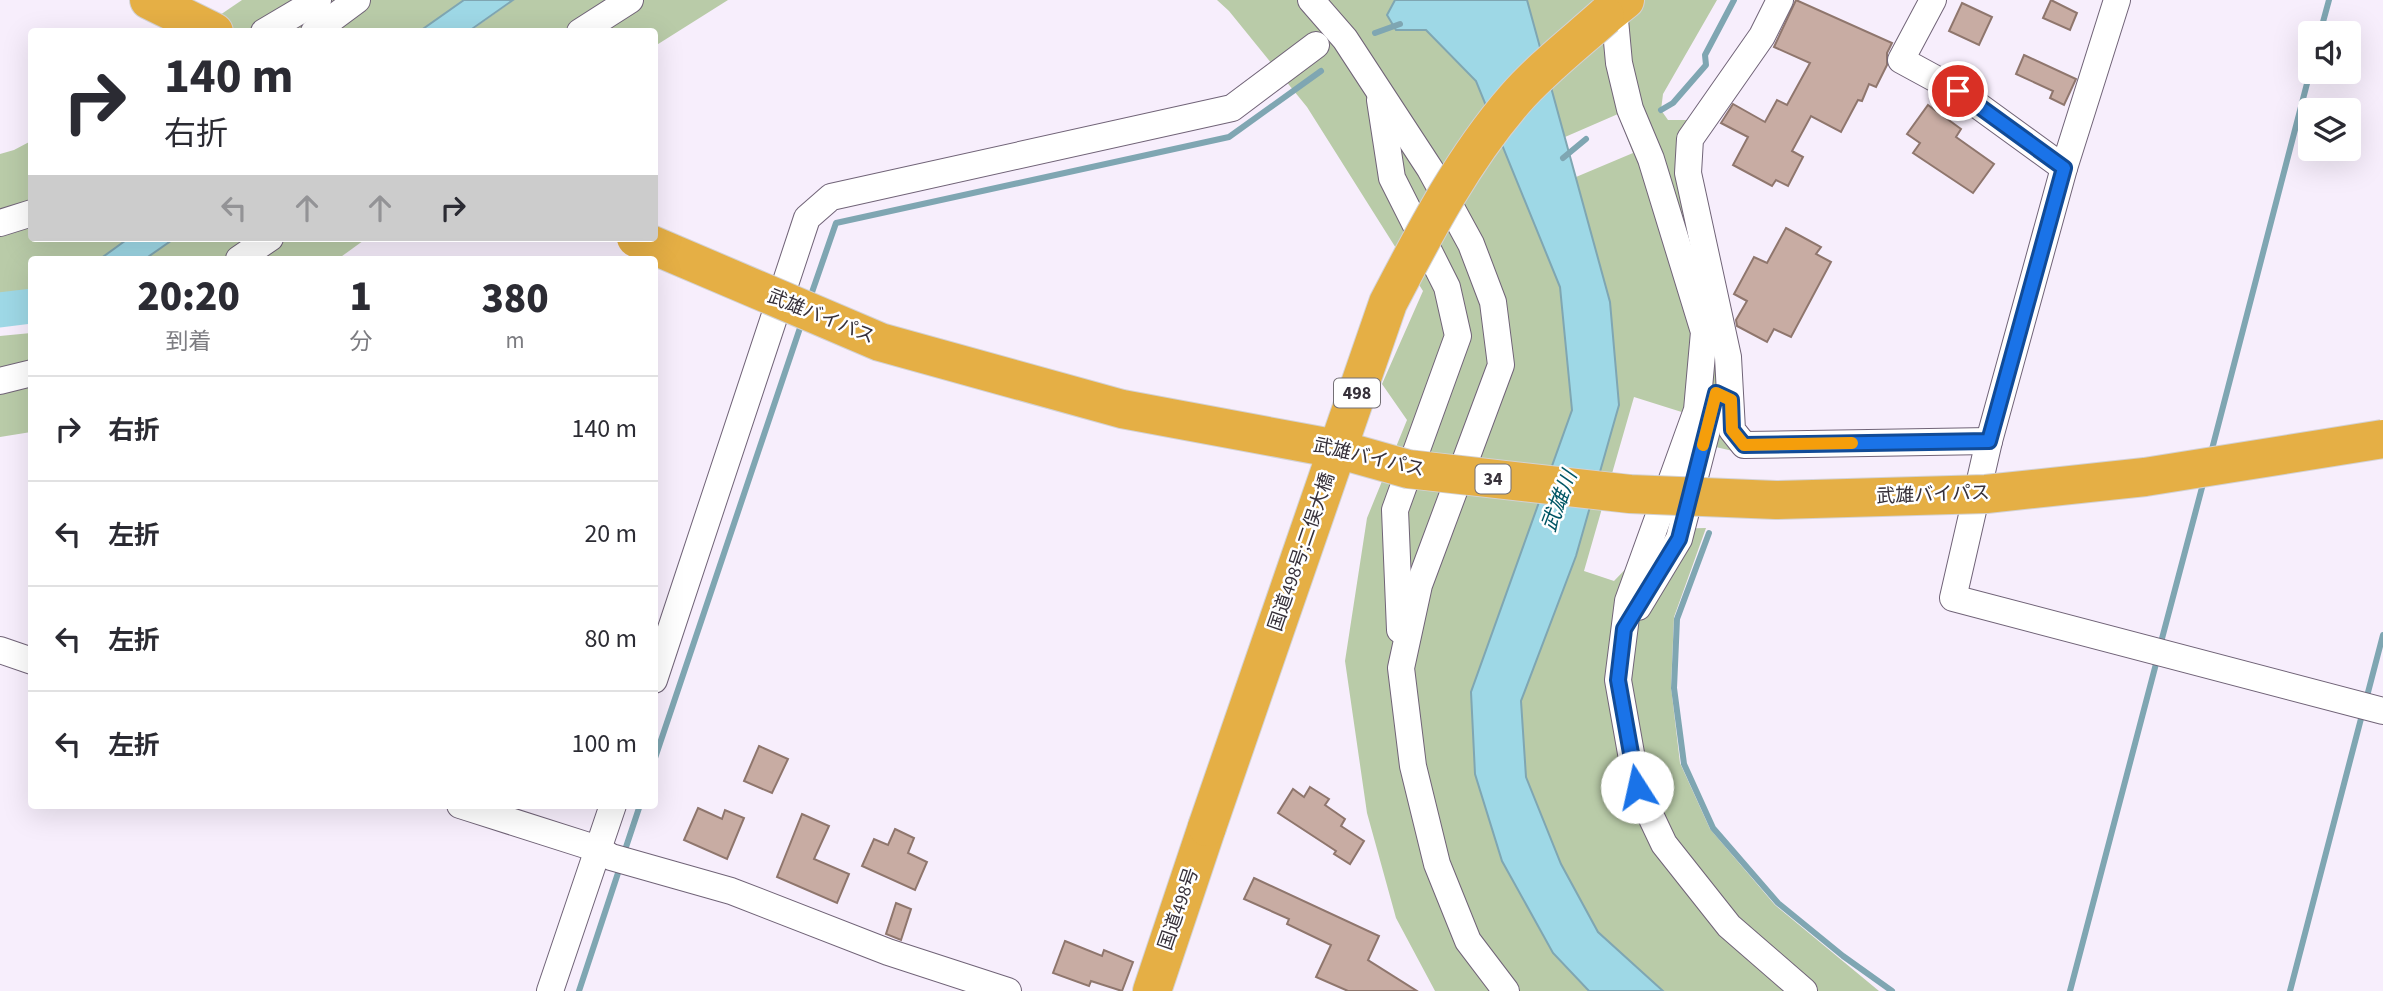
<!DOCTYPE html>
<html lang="ja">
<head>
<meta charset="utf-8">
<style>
	:root { --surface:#fff; --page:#f7f7f7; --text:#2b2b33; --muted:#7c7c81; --line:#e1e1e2 }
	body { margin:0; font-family:"Source Sans 3","Noto Sans JP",sans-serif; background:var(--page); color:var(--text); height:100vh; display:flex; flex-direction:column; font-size:26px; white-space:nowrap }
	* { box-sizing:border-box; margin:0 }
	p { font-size:23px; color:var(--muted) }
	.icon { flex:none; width:38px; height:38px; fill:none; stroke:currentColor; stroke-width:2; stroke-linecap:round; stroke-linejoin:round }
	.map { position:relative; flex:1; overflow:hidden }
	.sheet { position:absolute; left:28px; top:256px; width:630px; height:553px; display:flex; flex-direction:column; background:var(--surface); border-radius:7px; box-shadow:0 7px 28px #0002 }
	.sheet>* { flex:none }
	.hud { position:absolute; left:28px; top:28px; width:630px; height:214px; border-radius:7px; box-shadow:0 7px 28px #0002; background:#fff; color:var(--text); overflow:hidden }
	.controls { position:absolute; left:2298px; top:21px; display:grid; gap:14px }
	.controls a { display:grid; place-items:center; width:63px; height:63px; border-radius:7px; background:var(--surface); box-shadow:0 7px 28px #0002; font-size:35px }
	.pin { position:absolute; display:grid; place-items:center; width:60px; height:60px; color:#fff; margin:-30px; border:4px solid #fff; border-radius:50%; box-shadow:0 2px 7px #0007 }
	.me { position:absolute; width:77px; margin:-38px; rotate:350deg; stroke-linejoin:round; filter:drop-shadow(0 0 5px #0008) }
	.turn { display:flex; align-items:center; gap:24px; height:147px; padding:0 21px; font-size:32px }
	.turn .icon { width:91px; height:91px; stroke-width:2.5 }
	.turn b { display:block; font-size:49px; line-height:60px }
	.lanes { display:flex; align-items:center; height:66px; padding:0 21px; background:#0003; justify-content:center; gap:35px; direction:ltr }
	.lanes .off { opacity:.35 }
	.eta { display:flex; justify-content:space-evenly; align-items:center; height:119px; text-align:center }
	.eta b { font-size:42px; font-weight:800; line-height:49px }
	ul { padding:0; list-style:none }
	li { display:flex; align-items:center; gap:21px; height:105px; padding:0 21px; border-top:2px solid var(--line) }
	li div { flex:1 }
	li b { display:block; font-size:26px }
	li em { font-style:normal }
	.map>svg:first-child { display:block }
	.green { fill:#b9cba8 }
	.water { fill:#9ed8e6; stroke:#7fa6b2; stroke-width:2 }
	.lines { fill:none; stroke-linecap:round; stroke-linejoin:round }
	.stream { stroke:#7fa6b2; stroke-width:6 }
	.river { stroke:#9ed8e6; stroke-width:35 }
	.building { fill:#c8aca3; stroke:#8f766d; stroke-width:2 }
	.minor-casing { stroke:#706377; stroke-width:28 }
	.highway-casing { stroke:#d3d2d4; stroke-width:40 }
	.minor { stroke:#fff; stroke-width:26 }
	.highway { stroke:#e5af45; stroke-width:38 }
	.highway-bridge-casing { stroke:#d3d2d4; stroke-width:40; stroke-linecap:butt }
	.highway-bridge { stroke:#e5af45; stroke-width:38 }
	.route-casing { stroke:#114b97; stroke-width:18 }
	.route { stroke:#1a73e8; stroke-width:12 }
	.slow { stroke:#f59e0b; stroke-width:12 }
	.labels { text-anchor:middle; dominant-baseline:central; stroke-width:5; stroke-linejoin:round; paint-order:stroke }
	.shield { fill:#fff; stroke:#736f75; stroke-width:2 }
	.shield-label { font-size:18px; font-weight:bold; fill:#37313a }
	.street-label { font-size:19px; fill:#37313a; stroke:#fff }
	.water-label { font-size:21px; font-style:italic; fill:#005665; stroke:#fff }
</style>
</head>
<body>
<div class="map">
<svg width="2383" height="991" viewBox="0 0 2383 991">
	<rect width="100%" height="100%" fill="#f7eefc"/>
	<g class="green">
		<path d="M242,0H464L420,31L195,32Z"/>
		<path d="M514,0H728L655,46L654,32H469Z"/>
		<path d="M1217,0H1395L1387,15L1426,30L1476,81L1560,287L1572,410L1471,693L1553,952L1589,991H1435L1396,918L1367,813L1345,661L1367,518L1407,420L1382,384L1423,291L1307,107L1229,11Z"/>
		<path d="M1527,0H1717L1663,94L1661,110L1668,120H1693L1733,451L1694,442L1688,414L1634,397L1584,571L1614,581L1664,529L1706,528L1674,617L1671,687L1680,763L1710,829L1775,905L1879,991H1663L1598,932L1561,864L1526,777L1521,701L1576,556L1619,405L1610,302L1576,177L1633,153L1618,114L1565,137Z"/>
		<path d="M31,141L32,238H129L100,259H32L31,293L22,297H0V154L14,150Z"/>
		<path d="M175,238H367L338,259H145Z"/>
		<path d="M31,333V432L0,437V336Z"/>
	</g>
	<g class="water">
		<path d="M464,0H513L469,31H420Z"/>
		<path d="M1395,0H1527L1610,302L1619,405L1576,556L1521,701L1526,777L1561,864L1598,932L1663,991H1589L1553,953L1502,861L1475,774L1471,692L1572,410L1560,287L1476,81L1426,30H1396L1387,15Z"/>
		<path d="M129,238H175L145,259H100Z"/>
	</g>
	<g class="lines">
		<g class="stream">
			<path d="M1375,33L1400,24"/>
			<path d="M2320,33L2329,0"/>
			<path d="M1661,110L1673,103L1706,65L1705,55L1734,0"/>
			<path d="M1563,158L1586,139"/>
			<path d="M810,298L836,223L1229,137L1321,71"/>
			<path d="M2211,453L2310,72"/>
			<path d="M1709,533L1677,619L1674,688L1684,764L1713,828L1778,903L1843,956L1892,991"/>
			<path d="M2160,646L2204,480"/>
			<path d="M2366,700L2383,635"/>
			<path d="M654,761L802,322"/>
			<path d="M624,853L640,805"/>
			<path d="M579,991L620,867"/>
			<path d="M2070,991L2157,660"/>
			<path d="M2290,991L2363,711"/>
		</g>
		<path class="river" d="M0,310L32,306"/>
	</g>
	<g class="building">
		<path d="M1796,0L1892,43L1887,53V65L1876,87L1869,84L1862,101L1858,100L1841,132L1811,116L1792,151L1803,157L1788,186L1776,180L1772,186L1733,165L1748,137L1721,123L1733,104L1765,122L1777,100L1787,105L1810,63L1774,47Z"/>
		<path d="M2051,0L2077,13L2070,30L2043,18Z"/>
		<path d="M1962,3L1992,17L1979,45L1949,31Z"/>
		<path d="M2024,55L2076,79L2064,105L2050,98L2053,91L2016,74Z"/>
		<path d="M1928,105L1961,129L1956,137L1994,164L1973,193L1913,153L1920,143L1907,134Z"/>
		<path d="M1786,228L1821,247L1816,254L1831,262L1791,337L1774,329L1767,342L1737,326L1736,320L1747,301L1734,294L1754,257L1767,263Z"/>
		<path d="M759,746L788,759L772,793L744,781Z"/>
		<path d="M1310,787L1329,799L1325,805L1345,819L1341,826L1364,841L1350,864L1334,854L1336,851L1278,813L1293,789L1304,797Z"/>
		<path d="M698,808L722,819L725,810L744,818L727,859L684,840Z"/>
		<path d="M802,814L829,826L814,859L849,874L837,903L777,877Z"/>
		<path d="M895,829L914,838L908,853L927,862L915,890L862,866L874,839L888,845Z"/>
		<path d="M1254,878L1379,936L1368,960L1417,991H1348L1316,977L1331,945L1287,924L1289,919L1244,899Z"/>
		<path d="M896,903L911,909L901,940L886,934Z"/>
		<path d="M1065,941L1102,956L1104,950L1133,962L1122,991L1091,981L1089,986L1053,973Z"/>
	</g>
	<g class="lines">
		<defs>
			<g id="minor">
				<path d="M1311,0L1345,39L1430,169L1471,244L1493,302L1501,365L1419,585L1401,668L1413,766L1437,864L1468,941L1506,991"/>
				<path d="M1780,0L1762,36L1690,139L1688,173L1728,357L1732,430L1744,445L1989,441"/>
				<path d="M1933,0L1901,60L1958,91L2064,168"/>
				<path d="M2117,0L2064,168L1989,441L1953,598L2383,711"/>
				<path d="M1614,9L1619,63L1630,109L1651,159L1704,332L1697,410L1628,601L1618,680L1637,787L1664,844L1729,926L1804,991"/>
				<path d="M264,32L318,0"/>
				<path d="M314,32L357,0"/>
				<path d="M580,32L630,0"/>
				<path d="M1380,100L1392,178L1447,287L1458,336L1395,510L1400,630"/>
				<path d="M0,223L32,213"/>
				<path d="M239,259L270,238"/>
				<path d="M0,381L32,373"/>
				<path d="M1638,607L1679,539L1709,422"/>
				<path d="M0,650L32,661"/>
				<path d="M654,680L807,218L831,197L1232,108L1316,45"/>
				<path d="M460,805L598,849L611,857L731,891L888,952L1008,991"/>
				<path d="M550,991L613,805"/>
			</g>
			<g id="highway">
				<path d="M149,0L214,32"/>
				<path d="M1605,16L1625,0"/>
				<path d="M1152,991L1207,827"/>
			</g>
		</defs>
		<use href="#minor" class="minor-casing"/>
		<use href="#highway" class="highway-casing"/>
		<use href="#minor" class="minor"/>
		<use href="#highway" class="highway"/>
		<defs>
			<g id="highway-bridge">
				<path d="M636,238L880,342L1122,409L1337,449L1408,469L1630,494L1776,500L1986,494L2145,477L2383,439"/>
				<path d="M1207,827L1388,303C1425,232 1462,160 1515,99C1540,70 1576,42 1605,16"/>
			</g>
		</defs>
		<use href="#highway-bridge" class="highway-bridge-casing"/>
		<use href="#highway-bridge" class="highway-bridge"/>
	</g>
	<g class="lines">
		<defs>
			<path id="route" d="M1637,787L1618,680L1624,629L1679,539L1716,393L1731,400L1732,430L1744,445L1989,441L2064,168L1958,91"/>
		</defs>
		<use href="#route" class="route-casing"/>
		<use href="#route" class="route"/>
		<path class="slow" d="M1703,445L1716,393L1731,400L1732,430L1744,445L1852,443"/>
	</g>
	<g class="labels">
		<g class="shield">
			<rect x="1334" y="378.5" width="46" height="29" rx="5"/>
			<rect x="1475.5" y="464.5" width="35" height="29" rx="5"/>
		</g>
		<g class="shield-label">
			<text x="1357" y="393">498</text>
			<text x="1493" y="479">34</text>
		</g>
		<g class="street-label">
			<text transform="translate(821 317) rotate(22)">武雄バイパス</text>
			<text transform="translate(1369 458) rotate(13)">武雄バイパス</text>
			<text transform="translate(1933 495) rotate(-2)">武雄バイパス</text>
			<text transform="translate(1302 552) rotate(-71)">国道498号;二俣大橋</text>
			<text transform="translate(1179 909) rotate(-71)">国道498号</text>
		</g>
		<g class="water-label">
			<text transform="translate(1559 501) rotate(-69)">武雄川</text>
		</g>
	</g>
</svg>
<div class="controls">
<a><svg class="icon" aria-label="sound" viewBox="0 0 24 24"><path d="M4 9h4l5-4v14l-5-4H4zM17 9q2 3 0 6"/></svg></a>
<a><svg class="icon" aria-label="layers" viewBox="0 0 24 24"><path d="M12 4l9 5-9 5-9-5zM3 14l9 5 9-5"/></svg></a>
</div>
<div class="pin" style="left:1958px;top:91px;background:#d93025"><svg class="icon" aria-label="arrive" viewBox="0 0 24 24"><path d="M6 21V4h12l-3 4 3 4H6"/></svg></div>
<svg class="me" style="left:1637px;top:787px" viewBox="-20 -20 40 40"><circle r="19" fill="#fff"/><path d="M0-13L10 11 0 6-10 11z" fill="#1a73e8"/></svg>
<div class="hud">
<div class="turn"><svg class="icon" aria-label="right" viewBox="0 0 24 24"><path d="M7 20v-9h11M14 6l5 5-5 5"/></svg><div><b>140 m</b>右折</div></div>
<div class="lanes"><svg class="icon off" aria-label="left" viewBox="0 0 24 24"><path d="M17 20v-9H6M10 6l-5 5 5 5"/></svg><svg class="icon off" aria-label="ahead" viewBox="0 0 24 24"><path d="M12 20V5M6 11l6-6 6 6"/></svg><svg class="icon off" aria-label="ahead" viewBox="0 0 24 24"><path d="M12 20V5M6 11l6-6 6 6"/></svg><svg class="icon" aria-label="right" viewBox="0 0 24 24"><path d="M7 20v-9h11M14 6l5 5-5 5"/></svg></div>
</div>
<section class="sheet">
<div class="eta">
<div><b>20:20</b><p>到着</p></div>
<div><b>1</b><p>分</p></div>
<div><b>380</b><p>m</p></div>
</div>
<ul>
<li><svg class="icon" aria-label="right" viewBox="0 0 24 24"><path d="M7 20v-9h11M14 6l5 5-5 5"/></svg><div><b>右折</b></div><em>140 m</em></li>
<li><svg class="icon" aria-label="left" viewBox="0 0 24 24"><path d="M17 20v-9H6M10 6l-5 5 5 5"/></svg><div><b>左折</b></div><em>20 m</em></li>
<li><svg class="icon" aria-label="left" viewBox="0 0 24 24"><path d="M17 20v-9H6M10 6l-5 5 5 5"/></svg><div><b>左折</b></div><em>80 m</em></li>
<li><svg class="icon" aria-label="left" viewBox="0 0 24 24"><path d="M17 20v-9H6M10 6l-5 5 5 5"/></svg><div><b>左折</b></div><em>100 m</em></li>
</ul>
</section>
</div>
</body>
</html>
